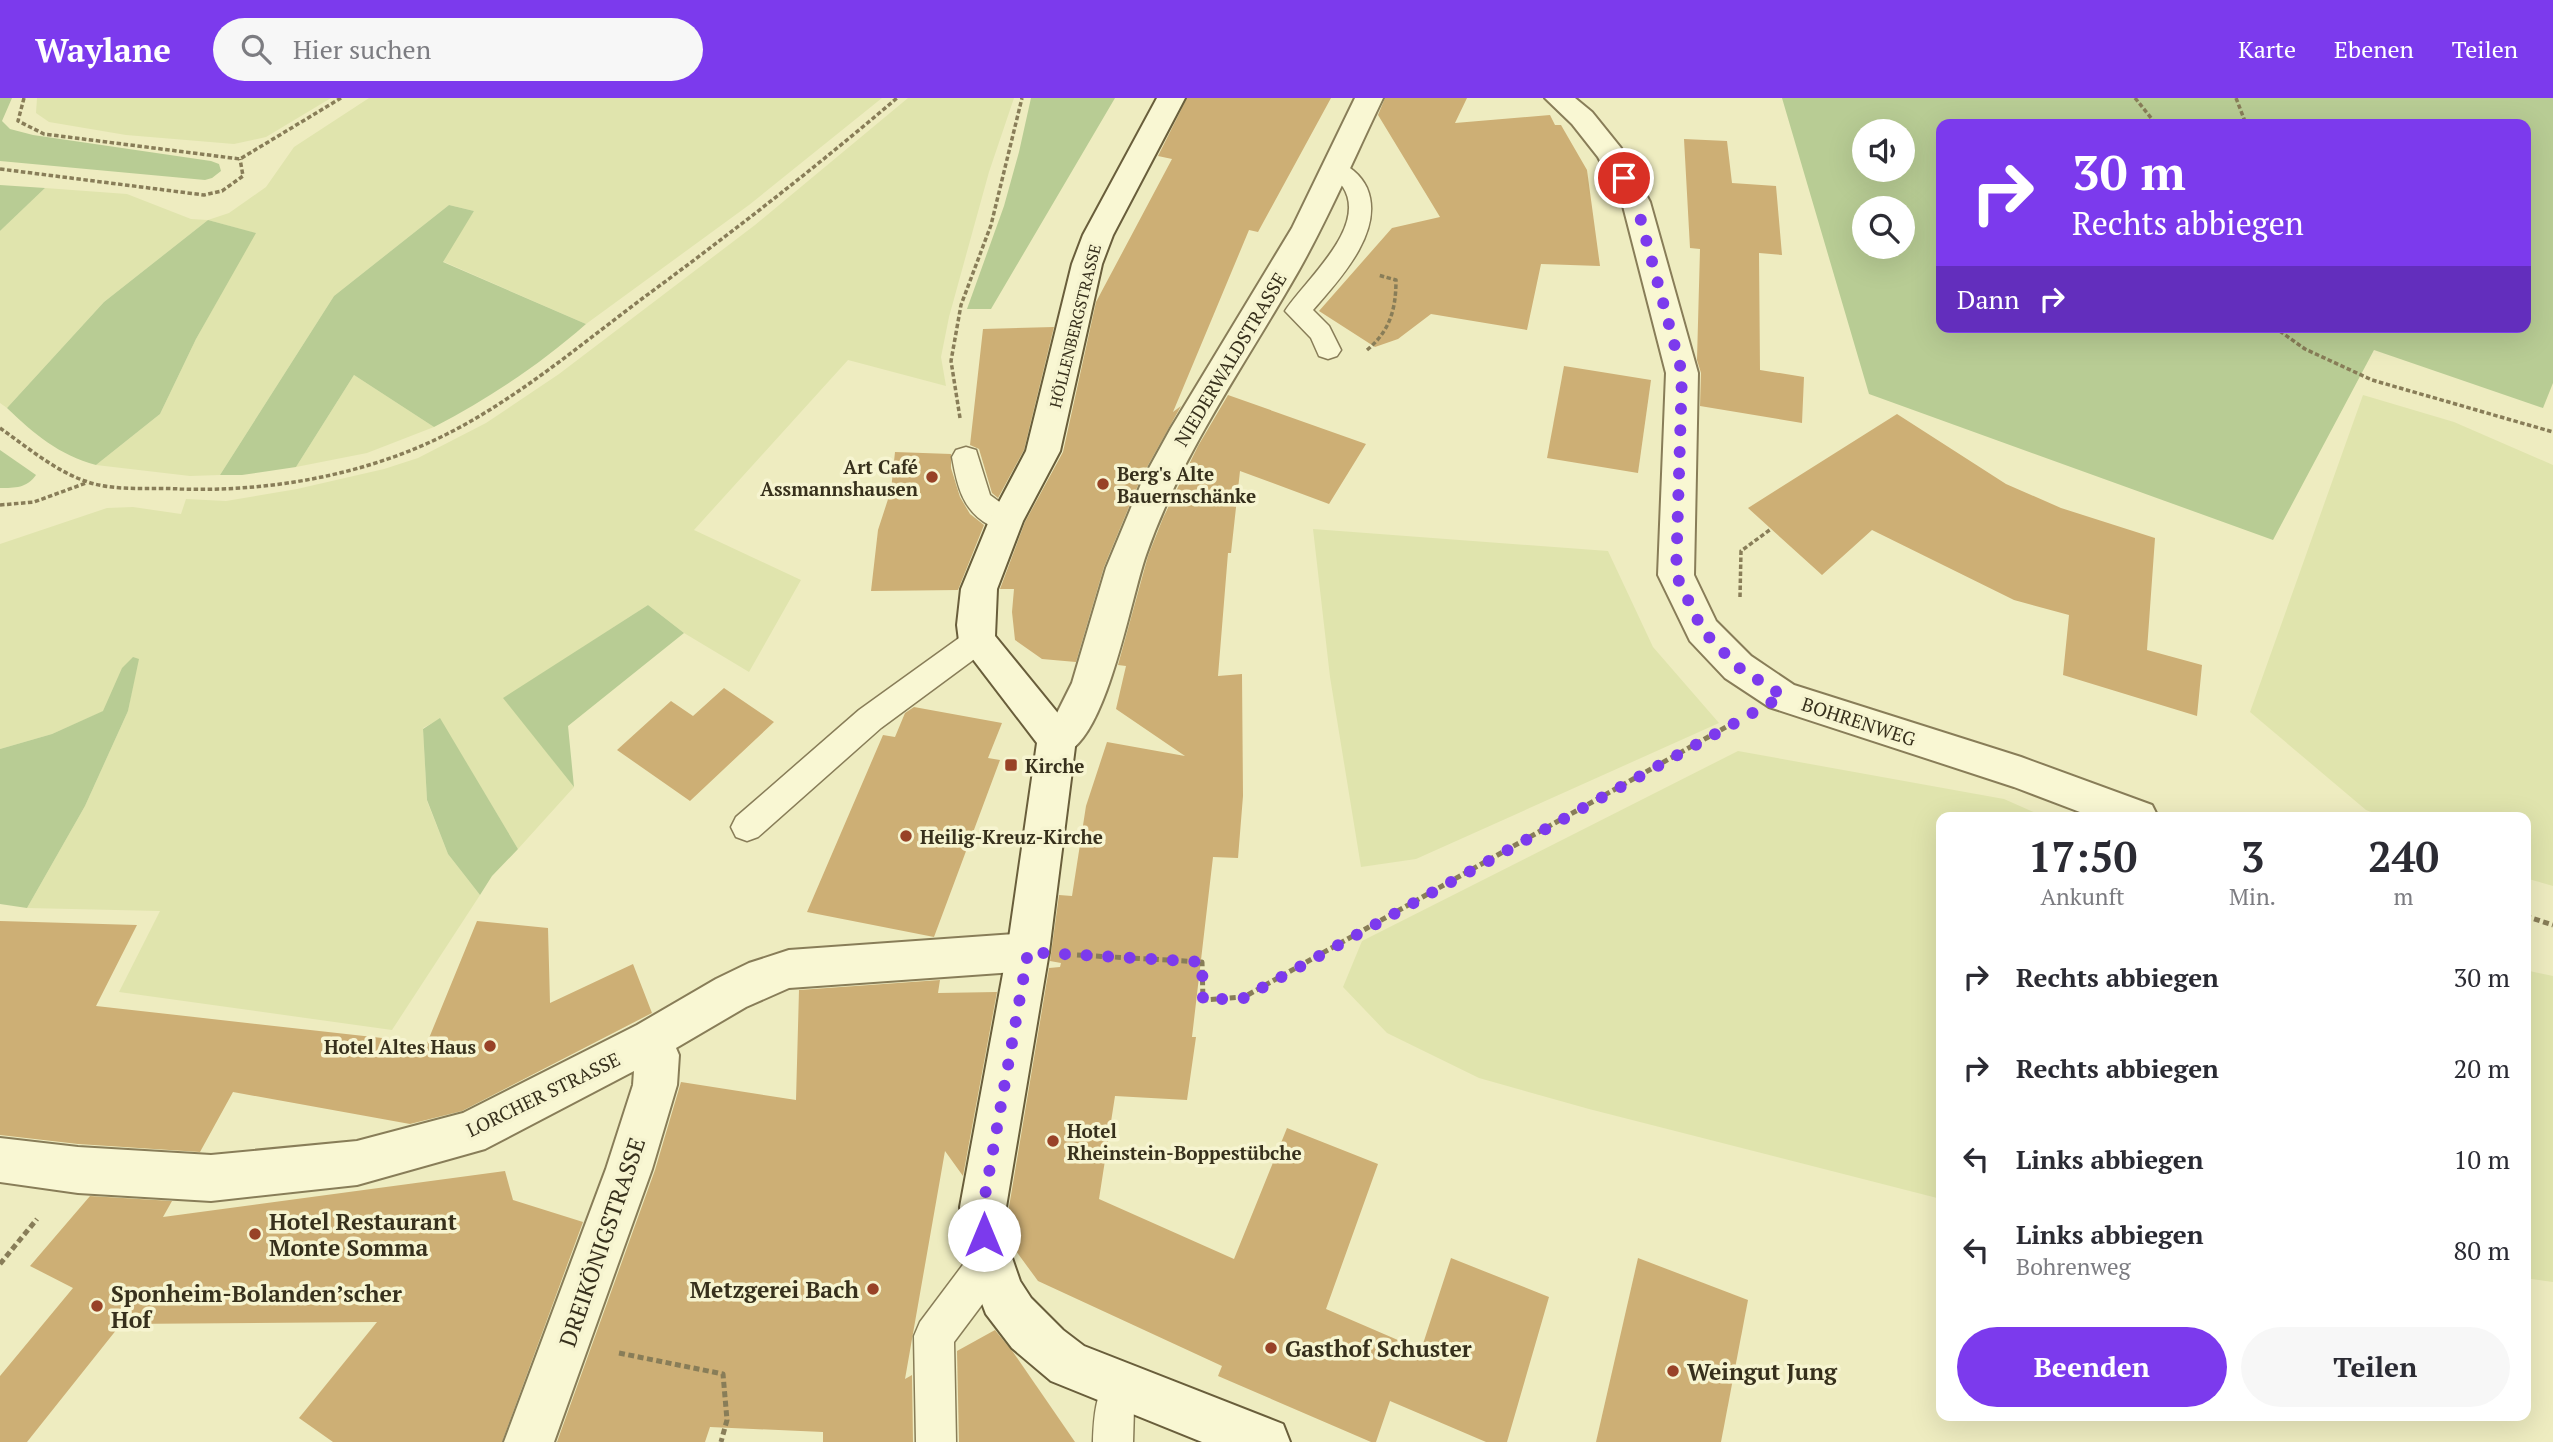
<!DOCTYPE html>
<html lang="de">
<head>
<meta charset="utf-8">
<style>
	:root { --surface:#fff; --page:#f7f7f7; --text:#2b2b33; --muted:#7c7c81; --accent:#7c3aed }
	body { margin:0; font-family:"PT Serif",serif; background:var(--page); color:var(--text); height:100vh; display:flex; flex-direction:column; font-size:26px; white-space:nowrap }
	* { box-sizing:border-box; margin:0 }
	p { font-size:23px; color:var(--muted) }
	.icon { flex:none; width:38px; height:38px; fill:none; stroke:currentColor; stroke-width:2; stroke-linecap:round; stroke-linejoin:round }
	.map { position:relative; flex:1; overflow:hidden }
	.sheet { position:absolute; left:1936px; top:714px; width:595px; height:609px; display:flex; flex-direction:column; background:var(--surface); border-radius:14px; box-shadow:0 7px 28px #0002 }
	.sheet>* { flex:none }
	.hud { position:absolute; left:1936px; top:21px; width:595px; height:214px; border-radius:14px; box-shadow:0 7px 28px #0002; background:#7c3aed; color:#fff; overflow:hidden }
	.fabs { position:absolute; left:1852px; top:21px; display:grid; gap:14px }
	.fabs a { display:grid; place-items:center; width:63px; height:63px; border-radius:50%; background:var(--surface); box-shadow:0 7px 28px #0002; font-size:35px }
	.pin { position:absolute; display:grid; place-items:center; width:60px; height:60px; color:#fff; margin:-30px; border:4px solid #fff; border-radius:50%; box-shadow:0 2px 7px #0007 }
	.me { position:absolute; width:77px; margin:-38px; rotate:0deg; stroke-linejoin:round; filter:drop-shadow(0 0 5px #0008) }
	.turn { display:flex; align-items:center; gap:24px; height:147px; padding:0 21px; font-size:32px }
	.turn .icon { width:91px; height:91px; stroke-width:2.5 }
	.turn b { display:block; font-size:49px; line-height:60px }
	.then { display:flex; align-items:center; height:66px; padding:0 21px; background:#0003; gap:14px; font-size:26px }
	.eta { display:flex; justify-content:space-evenly; align-items:center; height:119px; text-align:center }
	.eta b { font-size:42px; font-weight:700; line-height:49px }
	.cta { display:flex; gap:14px; margin-top:auto; padding:14px 21px }
	.cta a { flex:1; height:80px; border-radius:42px; background:var(--accent); color:#fff; font-size:28px; font-weight:700; line-height:80px; text-align:center }
	.cta a+a { background:var(--page); color:var(--text) }
	ul { padding:0; list-style:none }
	li { display:flex; align-items:center; gap:21px; height:91px; padding:0 21px }
	li div { flex:1 }
	li b { display:block; font-size:26px }
	li em { font-style:normal }
	header { display:flex; align-items:center; gap:42px; box-sizing:border-box; height:98px; padding:0 35px; background:var(--accent); color:#fff }
	header strong { font-size:33px }
	nav { display:flex; gap:38px; margin-inline-start:auto; font-size:24px }
	.search { width:490px; height:63px; background:var(--page); display:flex; align-items:center; gap:18px; box-sizing:border-box; padding:0 24px; border-radius:38px; color:var(--muted); font-size:26px }
	.map>svg:first-child { display:block }
	.farmland { fill:#e0e4ad }
	.green { fill:#b8cc94; fill-rule:evenodd }
	.building { fill:#cdaf75 }
	.lines { fill:none; stroke-linecap:round; stroke-linejoin:round }
	.service-casing { stroke:#887d58; stroke-width:3 }
	.minor-casing { stroke:#887d58; stroke-width:4 }
	.secondary-casing { stroke:#695e3b; stroke-width:4 }
	.path-far1 { stroke:#887d58; stroke-width:3.5; stroke-dasharray:4.5 2.5; stroke-linecap:butt }
	.path { stroke:#887d58; stroke-width:5; stroke-dasharray:6 3.5; stroke-linecap:butt }
	.service { fill:#f9f7d3; fill-rule:evenodd }
	.minor { fill:#f9f7d3; fill-rule:evenodd }
	.secondary { fill:#f9f7d3; fill-rule:evenodd }
	.route { stroke:#7c3aed; stroke-width:12; stroke-dasharray:0 21.6 }
	.poi-dot { fill:#984227; stroke:#f6f4d0; stroke-width:2.5 }
	.labels { text-anchor:middle; dominant-baseline:central; stroke-width:7; stroke-linejoin:round; paint-order:stroke }
	.far-street-label { font-size:16px; fill:#37301c; stroke:#f6f4d0 }
	.street-label { font-size:19px; fill:#37301c; stroke:#f6f4d0 }
	.poi-label { font-size:19px; font-weight:bold; fill:#37301c; stroke:#f6f4d0; text-anchor:start }
	.near-poi-label { font-size:23px; font-weight:bold; fill:#37301c; stroke:#f6f4d0; text-anchor:start }
	.near-street-label { font-size:23px; fill:#37301c; stroke:#f6f4d0 }
</style>
</head>
<body>
<header>
<strong>Waylane</strong>
<div class="search"><svg class="icon" aria-label="search" viewBox="0 0 24 24"><circle cx="10" cy="10" r="6"/><path d="M15 15l6 6"/></svg>Hier suchen</div>
<nav><a>Karte</a><a>Ebenen</a><a>Teilen</a></nav>
</header>
<div class="map">
<svg width="2553" height="1344" viewBox="0 0 2553 1344">
	<rect width="100%" height="100%" fill="#eeecc0"/>
	<g class="farmland">
		<path d="M37,0H331L266,39L234,46L126,37L49,24L36,15Z"/>
		<path d="M369,0H882L749,107L586,226L442,163L474,113L449,107L334,198L220,377L190,378L96,367L160,316L196,241L255,135L208,122L104,204L7,310L0,305V133L45,90L127,96L191,121L208,122L229,115L266,89L294,49Z"/>
		<path d="M908,0H1014L989,74L949,219L941,259L946,288L848,262L694,432L801,482L749,574L684,535L648,507L504,600L574,689L518,751L440,621L423,630L427,703L448,756L480,797L392,932L119,894L160,813L27,810L85,708L128,613L138,561L104,613L52,636L0,651V446L107,410L133,409L181,416L186,401L226,403L297,391L384,371L418,360L486,325L559,276L755,127Z"/>
		<path d="M354,277L434,329L367,355L296,369Z"/>
		<path d="M2363,297L2454,324L2553,367V788L2525,780V719H2384L2366,712L2250,614Z"/>
		<path d="M1313,431L1608,453L1653,549L1719,625L1416,761L1361,769L1330,579Z"/>
		<path d="M1738,653L2004,701L2045,719H1941V1101L1589,1011L1479,980L1387,935L1343,889L1362,843Z"/>
		<path d="M2525,872L2553,878V1184L2525,1180Z"/>
	</g>
	<g class="green">
		<path d="M0,0H12L2,23L10,31L33,37L211,63L219,66L221,73L212,80L205,82L0,63Z"/>
		<path d="M1031,0H1115L991,211H967L1004,108L1019,54Z"/>
		<path d="M1782,0H2553V285L2543,310L2374,252L2273,442L1869,296ZM1941,26H2525V229H1941ZM1864,33H1902V72H1864ZM1864,110H1902V149H1864Z"/>
		<path d="M0,87L45,90L0,133Z"/>
		<path d="M449,107L474,113L443,164L586,226C539,267 490,300 434,329L354,277L296,369L242,377H220L334,198Z"/>
		<path d="M208,122L256,135L196,241L160,316L96,367C59,357 34,336 7,310L104,204Z"/>
		<path d="M0,352L36,377C27,390 15,390 0,390Z"/>
		<path d="M648,507L684,535L568,628L574,689L503,600Z"/>
		<path d="M133,559L139,561L128,613L85,708L27,810L0,806V651L52,636L103,613L122,570Z"/>
		<path d="M440,620L518,751L492,778L480,797L448,756L427,702L423,631Z"/>
	</g>
	<g class="building">
		<path d="M1187,0H1331L1258,134L1249,132L1173,314L1181,308L1141,380L1104,469L1076,564L1042,561L1015,542L1012,514L1014,491H1000L1025,424L1063,354L1096,204L1172,61L1158,58Z"/>
		<path d="M1385,0H1467L1455,25L1550,17L1555,27H1561L1587,72L1600,168L1541,166L1527,232L1431,216L1398,241L1375,249L1319,213L1392,130L1440,119L1378,17Z"/>
		<path d="M1684,41L1727,43L1732,85L1776,88L1782,157L1759,155L1760,272L1804,279L1802,325L1700,308L1701,275L1697,262L1700,151L1690,150Z"/>
		<path d="M1054,229L1024,352L998,400L992,395L979,351L970,347L983,231Z"/>
		<path d="M1564,268L1651,282L1638,375L1547,360Z"/>
		<path d="M1228,297L1366,346L1329,406L1240,373L1231,455H1228L1218,578L1242,576L1243,698L1238,760L1213,759L1192,939H1196L1187,1002L1115,998L1099,1101L1234,1161L1287,1030L1378,1066L1326,1211L1421,1252L1451,1160L1549,1199L1507,1344H1486L1390,1303L1376,1344H1371L1218,1278L1222,1268L1038,1183L1013,1149L1009,1109L1049,870L1060,869L1061,865L1050,863L1059,797L1072,798L1086,708L1107,644L1185,658L1116,611L1126,568L1118,567L1148,458L1163,420L1198,348Z"/>
		<path d="M1897,316L2006,386L2061,410L2155,440L2147,552L2202,567L2197,618L2063,577L2069,517L2014,502L1872,432L1822,477L1748,410Z"/>
		<path d="M895,354L951,356V370L960,399L970,416L984,427L958,492L871,493L878,432L891,392Z"/>
		<path d="M724,590L774,624L690,703L617,652L671,603L693,618Z"/>
		<path d="M914,609L1002,625L988,660L1000,662L934,839L807,814L883,637L895,639L905,615Z"/>
		<path d="M0,823L137,827L96,908L427,945L477,823L548,830L550,905L633,866L652,915L462,1013L410,1026L233,994L200,1054L78,1046L0,1037Z"/>
		<path d="M940,882L938,895L997,894L963,1078L945,1053L905,1281L912,1277L913,1344H823V1334L710,1329L705,1344H557L655,1072L681,984L796,1002L799,892Z"/>
		<path d="M505,1073L513,1102L583,1124L502,1344H333L299,1320L377,1224L121,1226L27,1344H0V1278L73,1190L30,1168L90,1098L172,1103L163,1119Z"/>
		<path d="M1638,1160L1748,1202L1721,1344H1596Z"/>
		<path d="M995,1232L1013,1254L1075,1344H959L957,1253Z"/>
	</g>
	<g class="lines">
		<defs>
			<g id="service">
				<path d="M1335,63C1348,66 1361,77 1367,90C1385,133 1340,181 1313,212L1329,228L1341,252L1337,258L1328,261L1319,258L1311,240L1285,213C1304,183 1369,129 1343,89C1338,82 1329,78 1323,70L1327,65Z"/>
				<path d="M966,349L976,352L990,397L1016,416L1020,423L1016,430C1005,434 999,432 989,427C962,412 957,387 952,359L956,352Z"/>
				<path d="M977,531L988,535L992,543L988,551L881,630L758,739L747,743L736,739L731,729L736,719L859,612L966,535Z"/>
				<path d="M988,1147L1002,1152L1007,1166L1002,1180L954,1244L956,1344H916L914,1238L920,1224L974,1152Z"/>
				<path d="M1122,1267L1136,1273L1142,1287L1134,1310L1133,1344H1093C1094,1314 1096,1300 1108,1273Z"/>
			</g>
			<g id="minor">
				<path d="M1355,0H1383C1355,58 1330,117 1299,172C1245,267 1182,354 1146,457C1131,500 1108,631 1069,653C1059,658 1053,655 1044,652L1038,641L1057,615L1072,585L1106,470L1143,381L1171,330L1292,130Z"/>
				<path d="M1545,0H1575L1592,14L1621,50L1650,104L1698,275L1694,477L1716,523L1751,558L1794,587L2021,659L2152,707L2158,719H2093L2014,689L1769,609L1725,580L1690,543L1658,477L1666,275L1622,104L1598,59L1572,26Z"/>
				<path d="M1028,835L1043,841L1049,854L1043,867L1028,873L789,890L746,909L676,950L679,957L677,987L652,1071L554,1344H504L606,1071L633,987L634,973L485,1051L357,1087L211,1103L78,1095L0,1084V1040L78,1049L211,1057L357,1043L463,1015L637,927L716,881L749,865L789,852Z"/>
			</g>
			<path id="secondary" d="M1157,0H1185L1113,137L1102,166L1060,353L1023,423L997,491L995,538L1070,630L1076,641L1049,854L1006,1109L1012,1160L1020,1183L1031,1200L1063,1232L1084,1248L1283,1326L1290,1344H1202L1051,1283L1012,1250L986,1216L965,1160L960,1109L1007,854L1037,645L959,543L957,527L961,491L989,423L1026,353L1072,166L1083,137Z"/>
		</defs>
		<use href="#service" class="service-casing"/>
		<use href="#minor" class="minor-casing"/>
		<use href="#secondary" class="secondary-casing"/>
		<g class="path-far1">
			<path d="M24,0L18,23L44,36L240,61L341,0"/>
			<path d="M2135,0L2156,26"/>
			<path d="M2236,0L2246,26"/>
			<path d="M0,71L204,97L222,93L243,78L240,61"/>
			<path d="M2274,229L2305,251L2372,282L2553,334"/>
			<path d="M1367,252C1390,233 1396,211 1396,182L1378,177"/>
			<path d="M960,320L951,263L961,207L991,127L1022,0"/>
			<path d="M0,330C27,349 54,372 85,383C114,394 150,389 180,391C270,394 366,377 447,336C518,300 580,247 643,200C730,136 815,70 897,0"/>
			<path d="M0,407L34,404L86,385"/>
			<path d="M1740,499L1741,453L1771,431"/>
		</g>
		<g class="path">
			<path d="M2525,818L2553,827"/>
			<path d="M1077,857L1202,864L1203,902L1244,899L1735,624"/>
			<path d="M0,1166L37,1121"/>
			<path d="M619,1255L723,1276L727,1322L721,1344"/>
		</g>
		<use href="#service" class="service"/>
		<use href="#minor" class="minor"/>
		<use href="#secondary" class="secondary"/>
	</g>
	<g class="lines">
		<path class="route" d="M984,1137L983,1109L1028,854L1202,864L1203,902L1244,900L1783,598L1738,569L1703,533L1676,477L1682,275L1636,104L1624,80"/>
	</g>
	<g class="poi-dot">
		<circle cx="932" cy="379" r="7"/>
		<circle cx="1103" cy="386" r="7"/>
		<rect x="1004" y="660" width="14" height="14" rx="3.5"/>
		<circle cx="906" cy="738" r="7"/>
		<circle cx="490" cy="948" r="7"/>
		<circle cx="1053" cy="1043" r="7"/>
		<circle cx="255" cy="1136" r="7"/>
		<circle cx="873" cy="1191" r="7"/>
		<circle cx="97" cy="1208" r="7"/>
		<circle cx="1271" cy="1250" r="7"/>
		<circle cx="1673" cy="1273" r="7"/>
	</g>
	<g class="labels">
		<g class="far-street-label">
			<text transform="translate(1075 228) rotate(-76)">HÖLLENBERGSTRASSE</text>
		</g>
		<g class="street-label">
			<text transform="translate(1230 261) rotate(-59)">NIEDERWALDSTRASSE</text>
			<text transform="translate(1859 623) rotate(18)">BOHRENWEG</text>
			<text transform="translate(543 996) rotate(-26)">LORCHER STRASSE</text>
		</g>
		<g class="poi-label">
			<text x="918" y="368" text-anchor="end">Art Café<tspan x="918" dy="22">Assmannshausen</tspan></text>
			<text x="1117" y="375">Berg's Alte<tspan x="1117" dy="22">Bauernschänke</tspan></text>
			<text x="1025" y="667">Kirche</text>
			<text x="920" y="738">Heilig-Kreuz-Kirche</text>
			<text x="476" y="948" text-anchor="end">Hotel Altes Haus</text>
			<text x="1067" y="1032">Hotel<tspan x="1067" dy="22">Rheinstein-Boppestübche</tspan></text>
		</g>
		<g class="near-poi-label">
			<text x="269" y="1123">Hotel Restaurant<tspan x="269" dy="26">Monte Somma</tspan></text>
			<text x="859" y="1191" text-anchor="end">Metzgerei Bach</text>
			<text x="111" y="1195">Sponheim-Bolanden’scher<tspan x="111" dy="26">Hof</tspan></text>
			<text x="1285" y="1250">Gasthof Schuster</text>
			<text x="1687" y="1273">Weingut Jung</text>
		</g>
		<g class="near-street-label">
			<text transform="translate(602 1144) rotate(-71)">DREIKÖNIGSTRASSE</text>
		</g>
	</g>
</svg>
<div class="fabs">
<a><svg class="icon" aria-label="sound" viewBox="0 0 24 24"><path d="M4 9h4l5-4v14l-5-4H4zM17 9q2 3 0 6"/></svg></a>
<a><svg class="icon" aria-label="search" viewBox="0 0 24 24"><circle cx="10" cy="10" r="6"/><path d="M15 15l6 6"/></svg></a>
</div>
<div class="pin" style="left:1624px;top:80px;background:#d93025"><svg class="icon" aria-label="arrive" viewBox="0 0 24 24"><path d="M6 21V4h12l-3 4 3 4H6"/></svg></div>
<svg class="me" style="left:984px;top:1137px" viewBox="-20 -20 40 40"><circle r="19" fill="#fff"/><path d="M0-13L10 11 0 6-10 11z" fill="#7c3aed"/></svg>
<div class="hud">
<div class="turn"><svg class="icon" aria-label="right" viewBox="0 0 24 24"><path d="M7 20v-9h11M14 6l5 5-5 5"/></svg><div><b>30 m</b>Rechts abbiegen</div></div>
<div class="then">Dann<svg class="icon" aria-label="right" viewBox="0 0 24 24"><path d="M7 20v-9h11M14 6l5 5-5 5"/></svg></div>
</div>
<section class="sheet">
<div class="eta">
<div><b>17:50</b><p>Ankunft</p></div>
<div><b>3</b><p>Min.</p></div>
<div><b>240</b><p>m</p></div>
</div>
<ul>
<li><svg class="icon" aria-label="right" viewBox="0 0 24 24"><path d="M7 20v-9h11M14 6l5 5-5 5"/></svg><div><b>Rechts abbiegen</b></div><em>30 m</em></li>
<li><svg class="icon" aria-label="right" viewBox="0 0 24 24"><path d="M7 20v-9h11M14 6l5 5-5 5"/></svg><div><b>Rechts abbiegen</b></div><em>20 m</em></li>
<li><svg class="icon" aria-label="left" viewBox="0 0 24 24"><path d="M17 20v-9H6M10 6l-5 5 5 5"/></svg><div><b>Links abbiegen</b></div><em>10 m</em></li>
<li><svg class="icon" aria-label="left" viewBox="0 0 24 24"><path d="M17 20v-9H6M10 6l-5 5 5 5"/></svg><div><b>Links abbiegen</b><p>Bohrenweg</p></div><em>80 m</em></li>
</ul>
<div class="cta"><a>Beenden</a><a>Teilen</a></div>
</section>
</div>
</body>
</html>
